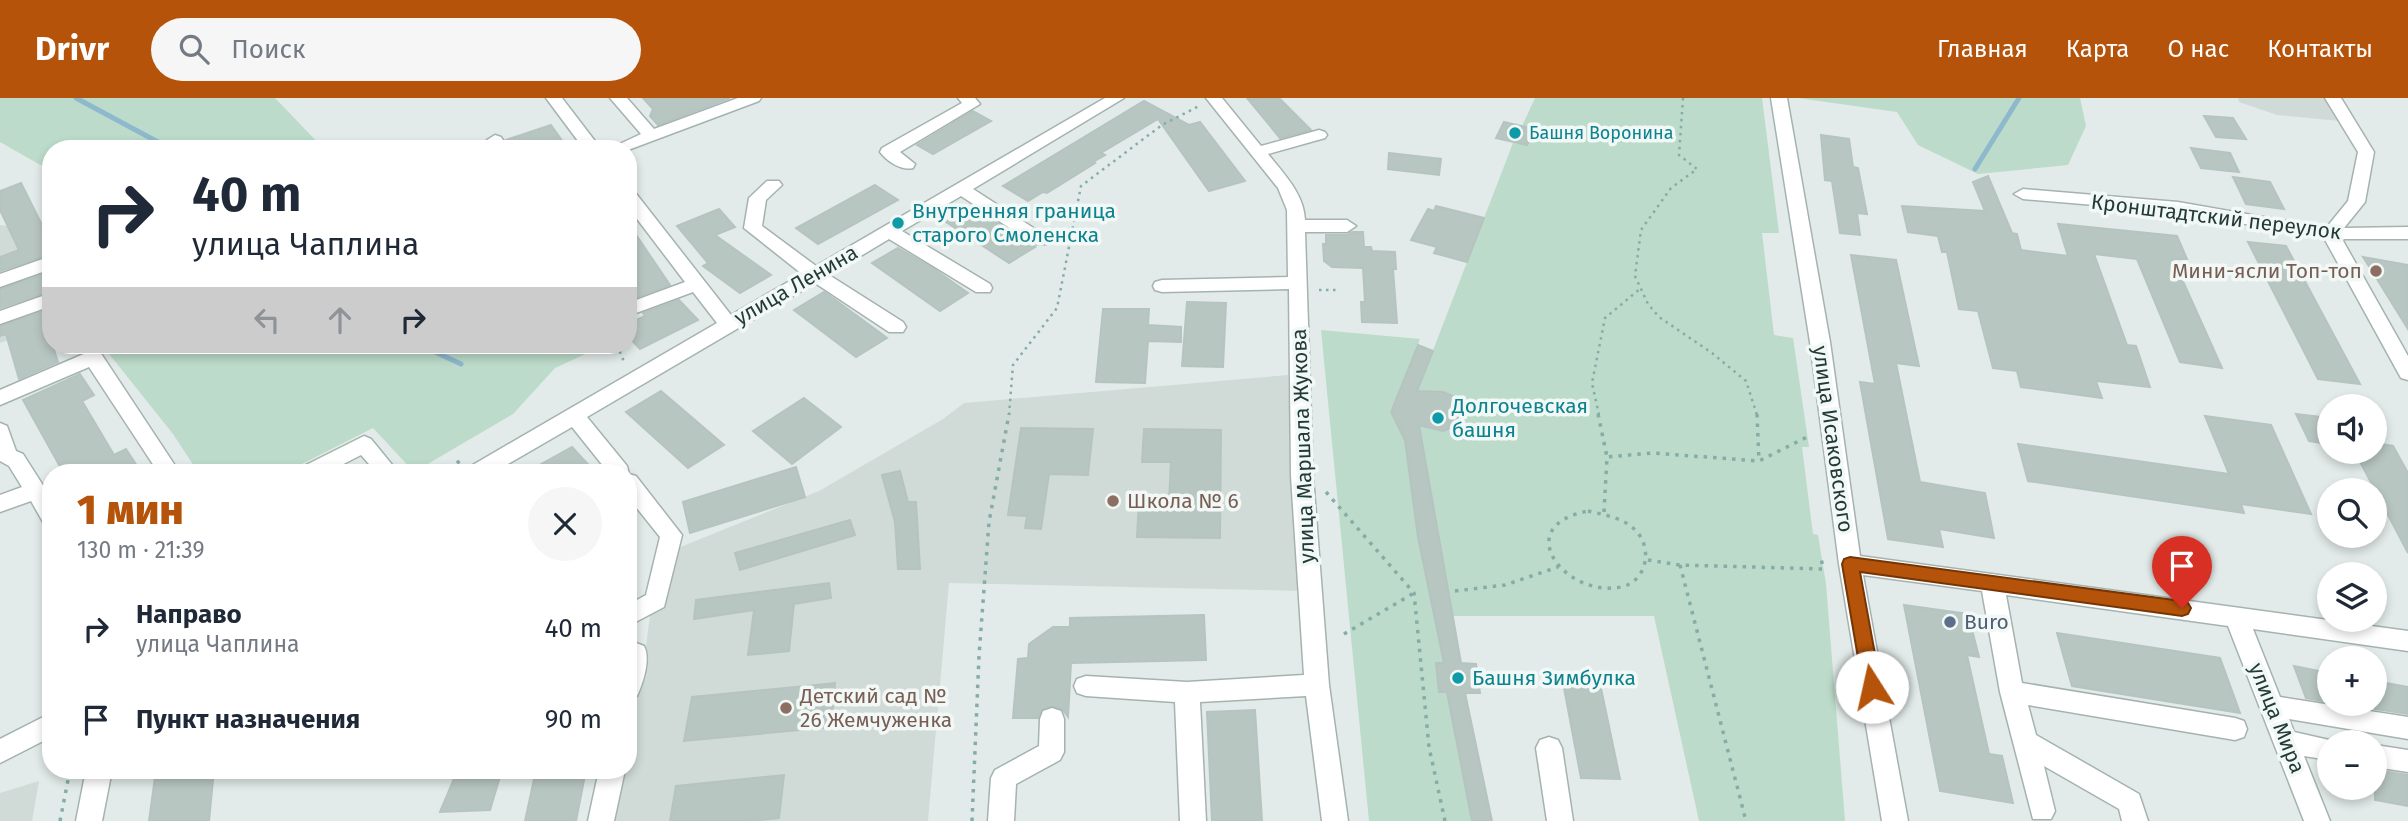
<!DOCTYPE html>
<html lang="ru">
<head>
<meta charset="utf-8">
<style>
	:root { --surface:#fff; --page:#f6f6f7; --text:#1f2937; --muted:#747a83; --accent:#b45309 }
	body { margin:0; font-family:"Fira Sans",sans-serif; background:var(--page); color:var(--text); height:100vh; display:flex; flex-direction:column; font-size:26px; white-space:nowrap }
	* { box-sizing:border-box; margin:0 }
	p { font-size:23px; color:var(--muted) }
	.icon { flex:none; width:38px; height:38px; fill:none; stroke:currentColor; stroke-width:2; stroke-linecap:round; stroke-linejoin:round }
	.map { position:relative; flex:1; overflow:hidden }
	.side { position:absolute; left:42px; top:366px; width:595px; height:315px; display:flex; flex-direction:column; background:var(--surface); border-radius:28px; box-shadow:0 4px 10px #0003 }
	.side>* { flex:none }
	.top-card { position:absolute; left:42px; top:42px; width:595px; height:214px; border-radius:28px; box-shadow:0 4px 10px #0003; background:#fff; color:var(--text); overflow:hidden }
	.fabs { position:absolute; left:2317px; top:296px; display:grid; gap:14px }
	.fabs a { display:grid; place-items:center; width:70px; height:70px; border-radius:50%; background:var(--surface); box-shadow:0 4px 10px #0003; font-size:35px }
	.pin { position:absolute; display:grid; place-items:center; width:60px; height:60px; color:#fff; margin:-72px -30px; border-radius:50% 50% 50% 0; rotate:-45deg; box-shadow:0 0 7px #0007 }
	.pin .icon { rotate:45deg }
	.me { position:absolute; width:77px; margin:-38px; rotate:350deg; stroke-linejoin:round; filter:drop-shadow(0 0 5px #0008) }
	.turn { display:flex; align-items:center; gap:24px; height:147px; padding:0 35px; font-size:32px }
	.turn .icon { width:91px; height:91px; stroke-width:2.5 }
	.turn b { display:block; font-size:49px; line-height:60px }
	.lanes { display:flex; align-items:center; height:66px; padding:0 35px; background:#0003; justify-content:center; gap:35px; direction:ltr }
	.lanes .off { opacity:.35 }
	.round { display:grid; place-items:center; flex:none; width:74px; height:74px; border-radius:37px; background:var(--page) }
	.overview { display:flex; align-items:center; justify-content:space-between; height:119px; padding:0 35px }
	h1 { font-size:42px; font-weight:800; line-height:52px; color:var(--accent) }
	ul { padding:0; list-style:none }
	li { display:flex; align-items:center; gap:21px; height:91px; padding:0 35px }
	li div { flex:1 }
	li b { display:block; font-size:26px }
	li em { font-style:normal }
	header { display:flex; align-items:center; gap:42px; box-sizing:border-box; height:98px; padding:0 35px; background:var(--accent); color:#fff }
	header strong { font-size:33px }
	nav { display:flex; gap:38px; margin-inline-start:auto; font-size:24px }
	.search { width:490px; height:63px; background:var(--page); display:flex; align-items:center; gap:18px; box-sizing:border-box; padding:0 24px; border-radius:38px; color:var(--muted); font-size:26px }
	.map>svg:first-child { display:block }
	.built { fill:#d0dbd8 }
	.green { fill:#bcdbca }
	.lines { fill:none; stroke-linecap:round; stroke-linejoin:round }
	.stream { stroke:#8eb9cd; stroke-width:5 }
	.building { fill:#b8c6c2; stroke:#b5c4c0; stroke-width:2 }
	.minor-casing { stroke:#a5b3b0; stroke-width:3 }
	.path-far1 { stroke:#85ada7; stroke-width:2.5; stroke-dasharray:2.5 4.5; stroke-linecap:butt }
	.path { stroke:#85ada7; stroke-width:3.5; stroke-dasharray:3.5 6; stroke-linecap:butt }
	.minor { fill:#fff; fill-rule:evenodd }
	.route { fill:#b45309; stroke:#753606; stroke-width:2 }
	.culture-dot { fill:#0f9aa8; stroke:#f2f8f6; stroke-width:2.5 }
	.education-dot { fill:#8d6e63; stroke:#f2f8f6; stroke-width:2.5 }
	.service-dot { fill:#5c6f8a; stroke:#f2f8f6; stroke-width:2.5 }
	.labels { text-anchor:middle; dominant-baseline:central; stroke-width:7; stroke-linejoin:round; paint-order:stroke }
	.far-culture-label { font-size:18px; fill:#0d838f; stroke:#f2f8f6; text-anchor:start }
	.culture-label { font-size:21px; fill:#0d838f; stroke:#f2f8f6; text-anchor:start }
	.street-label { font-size:21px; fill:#233b38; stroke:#f2f8f6 }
	.education-label { font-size:21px; fill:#785e54; stroke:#f2f8f6; text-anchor:start }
	.service-label { font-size:21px; fill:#4e5e75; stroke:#f2f8f6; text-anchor:start }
</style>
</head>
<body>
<header>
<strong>Drivr</strong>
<div class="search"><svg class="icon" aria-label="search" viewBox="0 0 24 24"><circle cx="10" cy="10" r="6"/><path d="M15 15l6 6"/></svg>Поиск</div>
<nav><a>Главная</a><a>Карта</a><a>О нас</a><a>Контакты</a></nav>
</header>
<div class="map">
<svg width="2408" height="723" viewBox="0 0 2408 723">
	<rect width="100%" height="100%" fill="#e2ebe9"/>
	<g class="built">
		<path d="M2238,0H2327L2339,23L2277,17L2239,4Z"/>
		<path d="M51,123V226L0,245V127L33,132Z"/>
		<path d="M1288,277L1300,493L949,485L928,723H611L622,672H628V641L642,578L658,458L819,393L943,321L964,305Z"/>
		<path d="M39,683L32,723H0V695Z"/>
	</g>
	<g class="green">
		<path d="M0,0H275L324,51H51V73L0,44Z"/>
		<path d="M1535,0H1762L1779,135H1762L1774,237L1793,240L1809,349H1802L1813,436L1818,437L1826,486L1845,723H1699L1654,518H1453L1419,327L1443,333L1461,326L1465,311C1448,293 1438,289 1415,299L1513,45L1527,47L1534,31L1522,28Z"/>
		<path d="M1798,0H2080L2086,28L2068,67L1978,76L1918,47L1897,14Z"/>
		<path d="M1321,232L1420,241L1390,314L1405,342L1418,439L1444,565H1436L1439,594H1447L1472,723H1369Z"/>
		<path d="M102,247H605L555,270L513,316L414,374L373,330L286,374H198L173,336Z"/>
	</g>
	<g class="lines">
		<g class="stream">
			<path d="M76,0L171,51"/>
			<path d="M1975,71L2019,0"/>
			<path d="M420,247L461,266"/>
		</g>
	</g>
	<g class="building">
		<path d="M643,0H730L658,27L650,18L653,11Z"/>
		<path d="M1247,0H1279L1311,32L1280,40Z"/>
		<path d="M1144,3L1189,27L1200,24L1245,83L1209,93L1158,21L1101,55L1105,57L1093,64L1095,65L1047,95L1043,94L1028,103L1003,88Z"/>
		<path d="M973,13L991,23L933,56L917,47Z"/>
		<path d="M2204,18L2233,20L2246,41L2216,39Z"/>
		<path d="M1504,24L1535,31L1527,47L1496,40Z"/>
		<path d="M551,27L568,51H511L506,42Z"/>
		<path d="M1821,37L1849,41L1853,69L1858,70L1867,116L1857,115L1860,137L1840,135L1832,83L1825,82Z"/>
		<path d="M2191,50L2230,55L2239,74L2201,70Z"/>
		<path d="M1389,55L1441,61L1439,77L1388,71Z"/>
		<path d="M1988,78L2012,135L2017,136L2021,152L2068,158L2058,126L2177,138L2187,161H2173L2222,270L2180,264L2137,161L2094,156L2127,247L2136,248L2150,289L2096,283L2102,300L2021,289L2017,273L1993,270L1978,213L1959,211L1947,154H1942L1938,138L1908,134L1902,108L1985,113L1973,84Z"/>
		<path d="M2233,79L2270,84L2284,111L2246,106Z"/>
		<path d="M21,85L51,145V156L0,173V159L19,152L0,112V93Z"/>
		<path d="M875,87L898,102L818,146L796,130Z"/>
		<path d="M972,108L1033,148L1035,149L1009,165L946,124Z"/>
		<path d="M1436,108L1484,120L1467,164L1434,155L1437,149L1411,142L1428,111L1434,113Z"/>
		<path d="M719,111L735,129L715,137L771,177L740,195L703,168L708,165L677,128Z"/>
		<path d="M628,125L670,187L634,200L628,189Z"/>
		<path d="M1352,134H1363L1364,149H1371L1372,153L1395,154L1396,171H1393L1397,225L1362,224L1361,204H1365L1363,170L1332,169L1324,163L1323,146H1326V137H1347Z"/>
		<path d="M2248,144L2286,148L2360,286L2318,281Z"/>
		<path d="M898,150L934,171L968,195L940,213L872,165Z"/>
		<path d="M1851,157L1896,162L1919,268L1896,265L1920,384L1985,395L1994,440L1939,431L1943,449L1888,441L1860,284L1875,286Z"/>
		<path d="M2363,159L2408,167V231L2372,173Z"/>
		<path d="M51,174V193L0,210V191Z"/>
		<path d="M824,194L830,198L887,240L856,259L794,212Z"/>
		<path d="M679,202L698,222L640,251L628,238V226L645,218L643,215Z"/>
		<path d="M1187,204L1226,205L1223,269L1182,268Z"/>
		<path d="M51,211V219L44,221L58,264L19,281L6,236L0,238V228Z"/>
		<path d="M1103,211H1149L1148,227L1181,229V244L1148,243L1145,285L1096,284Z"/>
		<path d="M1418,247L1433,253L1417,293L1443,294L1453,298L1465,311L1461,326L1443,333L1419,327L1461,565L1476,566L1480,595H1465L1492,723H1472L1447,594H1439L1436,565H1444L1418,439L1405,342L1391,314Z"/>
		<path d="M80,276L94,297L82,303L114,357L126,351L141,374H63L23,302Z"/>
		<path d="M661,293L724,347L688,370L626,314Z"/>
		<path d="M804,300L841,329L792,366L753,333Z"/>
		<path d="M2296,316L2329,320V346L2309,343Z"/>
		<path d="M2205,318L2271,327L2311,416L2241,406L2244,415L2028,383L2018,346L2229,376Z"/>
		<path d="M1021,330L1093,331L1088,377L1049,376L1041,431L1025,430L1027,418L1008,417Z"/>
		<path d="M1144,331L1221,332L1220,440L1137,439L1139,403H1169L1171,364H1142Z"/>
		<path d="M2375,345L2393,348L2408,375V455L2355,354H2375Z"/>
		<path d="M572,349L595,374H527Z"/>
		<path d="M796,369L805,399L690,435L683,404Z"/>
		<path d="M900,373L908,404H916L920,471H898L895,424L882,377Z"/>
		<path d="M850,422L855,437L740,472L735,455Z"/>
		<path d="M829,485L831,500L794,506L789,553L748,557L754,512L694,521L696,502Z"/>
		<path d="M1904,507L1968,516L1979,559L1967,557L1989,656L2002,658L2013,705L1940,693Z"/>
		<path d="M1204,517L1206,562L1071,565L1068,619L1062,611L1051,608L1042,611L1038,620H1013L1018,561L1028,560L1029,546L1053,529H1070V520Z"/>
		<path d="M2057,535L2220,560L2240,615L2072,588Z"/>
		<path d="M2294,568L2329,575V604L2306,600Z"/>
		<path d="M2375,583L2408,589V616L2375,611Z"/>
		<path d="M835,585L831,629L684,643L692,599Z"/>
		<path d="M1564,590H1601L1620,681L1581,680Z"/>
		<path d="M1255,612L1262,723H1212L1207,614Z"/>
		<path d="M156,672H214L209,723H149Z"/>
		<path d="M502,672L490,712L440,714L456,676Z"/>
		<path d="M536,672H586L576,723H525Z"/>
		<path d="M2375,672L2408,677V708L2375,702Z"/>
		<path d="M784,677L779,720L751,723H670L676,688Z"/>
	</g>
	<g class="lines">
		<defs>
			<g id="minor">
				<path d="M546,0H562L601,51H584Z"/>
				<path d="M610,0H627L654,31L738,0H761L759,3L628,52L609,51L641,36Z"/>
				<path d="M958,0H975L980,6L900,54L915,66L913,70C901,73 887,63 880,54L882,50L962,5Z"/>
				<path d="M1105,0H1124L973,91L1046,138L1049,142L1046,146H1034L961,98L902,133L990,186L992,190L990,194H976L889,141L829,177L903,224L906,229L903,234H889L815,185L587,319L627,368L629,376L636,378L682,437L664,509L628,528V507L646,497L660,439L628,399V374H608L572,329L494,374H468L471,368L717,225L693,194L628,218V205L685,184L628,109V92L634,93L731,217L802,176L744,130L749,100L767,83H779L782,87L766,102L762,128L816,168Z"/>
				<path d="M1206,0H1222L1261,48L1319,32L1325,34L1327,37L1325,40L1268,56C1284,76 1304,96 1305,122H1347L1356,128L1347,134H1305L1313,378L1329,587L1348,723H1322L1306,598L1200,604L1206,723H1180L1175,604L1086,598L1077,595L1074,588L1077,581L1086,578L1187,584L1304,577L1291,378L1289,191L1162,194L1155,192L1153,188L1155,184L1162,182L1288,179L1287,112L1278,90Z"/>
				<path d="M1771,0H1787L1830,244L1860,458L2408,533V553L2253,531L2280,599L2408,619V641L2289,621L2294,634L2338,644H2329V662L2304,658L2330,723H2304L2228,528L2006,497L2022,585L2235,620L2244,623L2247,631L2244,639L2235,642L2028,607L2036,637L2139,696L2148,723H2122L2119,711L2044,668L2055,713L2051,721H2033L2000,594L1982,493L1863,477L1908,723H1882L1839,466L1810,244Z"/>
				<path d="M2325,0H2341L2374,54L2365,104L2344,130L2408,129V141H2342L2408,258V282L2401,280L2324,140L2178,114L2023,101L2014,96L2023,91L2178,104L2326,130L2348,103L2358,54Z"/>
				<path d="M495,37L501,39L509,51H493L487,42Z"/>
				<path d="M51,158V171L0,189V176Z"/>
				<path d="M51,195V208L0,226V213Z"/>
				<path d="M93,252L100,254L174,366L176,374H158L89,269L0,307V292Z"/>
				<path d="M0,325L7,328L16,353L23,356L51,400V426L43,424L31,403L0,414V397L22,389L9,368L0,363Z"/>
				<path d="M364,338L371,341L398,374H376L361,357L328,374H301L304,368Z"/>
				<path d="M636,545L644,548C651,561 643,585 637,598L628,601V548Z"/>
				<path d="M1052,610L1061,613L1064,621V654L1060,662L1016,686L1014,723H988L991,680L995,672L1039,648L1040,621L1043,613Z"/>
				<path d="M51,615V639L0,665V641Z"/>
				<path d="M1549,639L1558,642L1562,650L1573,723H1547L1536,650L1540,642Z"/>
				<path d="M2375,647L2408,652V674L2375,669Z"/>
				<path d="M86,672H112L102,723H76Z"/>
				<path d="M599,672H625L614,723H588Z"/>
			</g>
		</defs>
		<use href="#minor" class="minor-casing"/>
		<g class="path-far1">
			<path d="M1683,0L1679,57L1697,71L1671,90L1641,132L1635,178L1648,206L1659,219L1712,255L1746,283L1757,317"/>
			<path d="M1319,192H1337"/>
			<path d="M617,247L625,266"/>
			<path d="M1009,317L1013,267L1057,210L1081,88L1162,27L1201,7"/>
			<path d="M1599,317L1592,285L1605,220L1641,190"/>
		</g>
		<g class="path">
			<path d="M1598,316L1607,359"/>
			<path d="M1757,316L1759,363"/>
			<path d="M440,374L462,362"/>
			<path d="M1326,394L1414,495L1429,649L1445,723"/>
			<path d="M1588,413C1605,417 1625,420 1637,434C1653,452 1646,484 1621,489C1565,500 1509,428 1588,413Z"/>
			<path d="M1604,414L1607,359L1652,355L1759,363L1809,338"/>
			<path d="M1648,462L1680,467L1823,471L1821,459"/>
			<path d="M1680,467L1746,723"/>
			<path d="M1455,493L1505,487L1558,469"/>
			<path d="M1344,536L1414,495"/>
			<path d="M60,723L70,672"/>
			<path d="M972,723L979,558L989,424L1009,316"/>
		</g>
		<use href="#minor" class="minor"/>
	</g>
	<path class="route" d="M1850,459L2182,503L2188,505L2191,510L2188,516L2182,518L1860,474L1881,589L1878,595L1872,597L1865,595L1863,589L1842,466L1844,461Z"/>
	<g class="culture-dot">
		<circle cx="1515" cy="35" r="7"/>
		<circle cx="898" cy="125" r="7"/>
		<circle cx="1438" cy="320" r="7"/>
		<circle cx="1458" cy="580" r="7"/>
	</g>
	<g class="education-dot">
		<circle cx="2376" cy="173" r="7"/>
		<circle cx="1113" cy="403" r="7"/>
		<circle cx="786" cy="610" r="7"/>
	</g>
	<circle class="service-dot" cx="1950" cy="524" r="7"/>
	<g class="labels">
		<g class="far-culture-label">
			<text x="1529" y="35">Башня Воронина</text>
		</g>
		<g class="culture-label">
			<text x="912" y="113">Внутренняя граница<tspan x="912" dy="24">старого Смоленска</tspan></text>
			<text x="1452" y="308">Долгочевская<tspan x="1452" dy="24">башня</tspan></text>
			<text x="1472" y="580">Башня Зимбулка</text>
		</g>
		<g class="street-label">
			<text transform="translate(2216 119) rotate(7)">Кронштадтский переулок</text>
			<text transform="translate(796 187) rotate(-30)">улица Ленина</text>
			<text transform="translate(1833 341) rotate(82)">улица Исаковского</text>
			<text transform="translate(1303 348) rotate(-92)">улица Маршала Жукова</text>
			<text transform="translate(2277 620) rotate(68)">улица Мира</text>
		</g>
		<g class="education-label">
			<text x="2362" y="173" text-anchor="end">Мини-ясли Топ-топ</text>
			<text x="1127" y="403">Школа № 6</text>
			<text x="800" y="598">Детский сад №<tspan x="800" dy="24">26 Жемчуженка</tspan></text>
		</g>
		<g class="service-label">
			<text x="1964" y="524">Buro</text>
		</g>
	</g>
</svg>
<div class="fabs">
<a><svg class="icon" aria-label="sound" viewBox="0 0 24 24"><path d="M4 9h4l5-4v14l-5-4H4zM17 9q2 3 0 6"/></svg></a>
<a><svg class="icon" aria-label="search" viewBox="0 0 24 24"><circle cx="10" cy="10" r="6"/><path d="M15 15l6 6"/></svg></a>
<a><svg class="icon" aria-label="layers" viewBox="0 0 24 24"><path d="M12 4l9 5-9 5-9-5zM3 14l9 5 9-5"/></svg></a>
<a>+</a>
<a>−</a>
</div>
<div class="pin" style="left:2182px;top:510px;background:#d93025"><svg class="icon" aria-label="arrive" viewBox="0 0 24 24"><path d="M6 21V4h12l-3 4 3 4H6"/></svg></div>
<svg class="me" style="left:1872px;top:589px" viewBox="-20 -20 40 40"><circle r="19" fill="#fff"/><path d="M0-13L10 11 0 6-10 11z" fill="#b45309"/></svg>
<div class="top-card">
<div class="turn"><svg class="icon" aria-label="right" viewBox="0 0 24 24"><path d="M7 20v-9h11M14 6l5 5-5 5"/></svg><div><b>40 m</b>улица Чаплина</div></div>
<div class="lanes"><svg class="icon off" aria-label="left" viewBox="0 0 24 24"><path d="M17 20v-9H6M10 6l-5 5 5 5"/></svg><svg class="icon off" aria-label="ahead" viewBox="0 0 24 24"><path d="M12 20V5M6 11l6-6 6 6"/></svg><svg class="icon" aria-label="right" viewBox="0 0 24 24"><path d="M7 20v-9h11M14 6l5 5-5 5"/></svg></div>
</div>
<section class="side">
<div class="overview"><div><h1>1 мин</h1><p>130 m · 21:39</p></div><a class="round"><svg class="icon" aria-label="close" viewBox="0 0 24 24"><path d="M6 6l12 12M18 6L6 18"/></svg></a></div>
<ul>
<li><svg class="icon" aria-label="right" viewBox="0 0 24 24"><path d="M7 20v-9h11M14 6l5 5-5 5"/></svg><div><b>Направо</b><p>улица Чаплина</p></div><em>40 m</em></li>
<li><svg class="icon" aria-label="arrive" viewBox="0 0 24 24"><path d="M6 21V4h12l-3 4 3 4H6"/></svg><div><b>Пункт назначения</b></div><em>90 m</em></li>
</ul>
</section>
</div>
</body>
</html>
